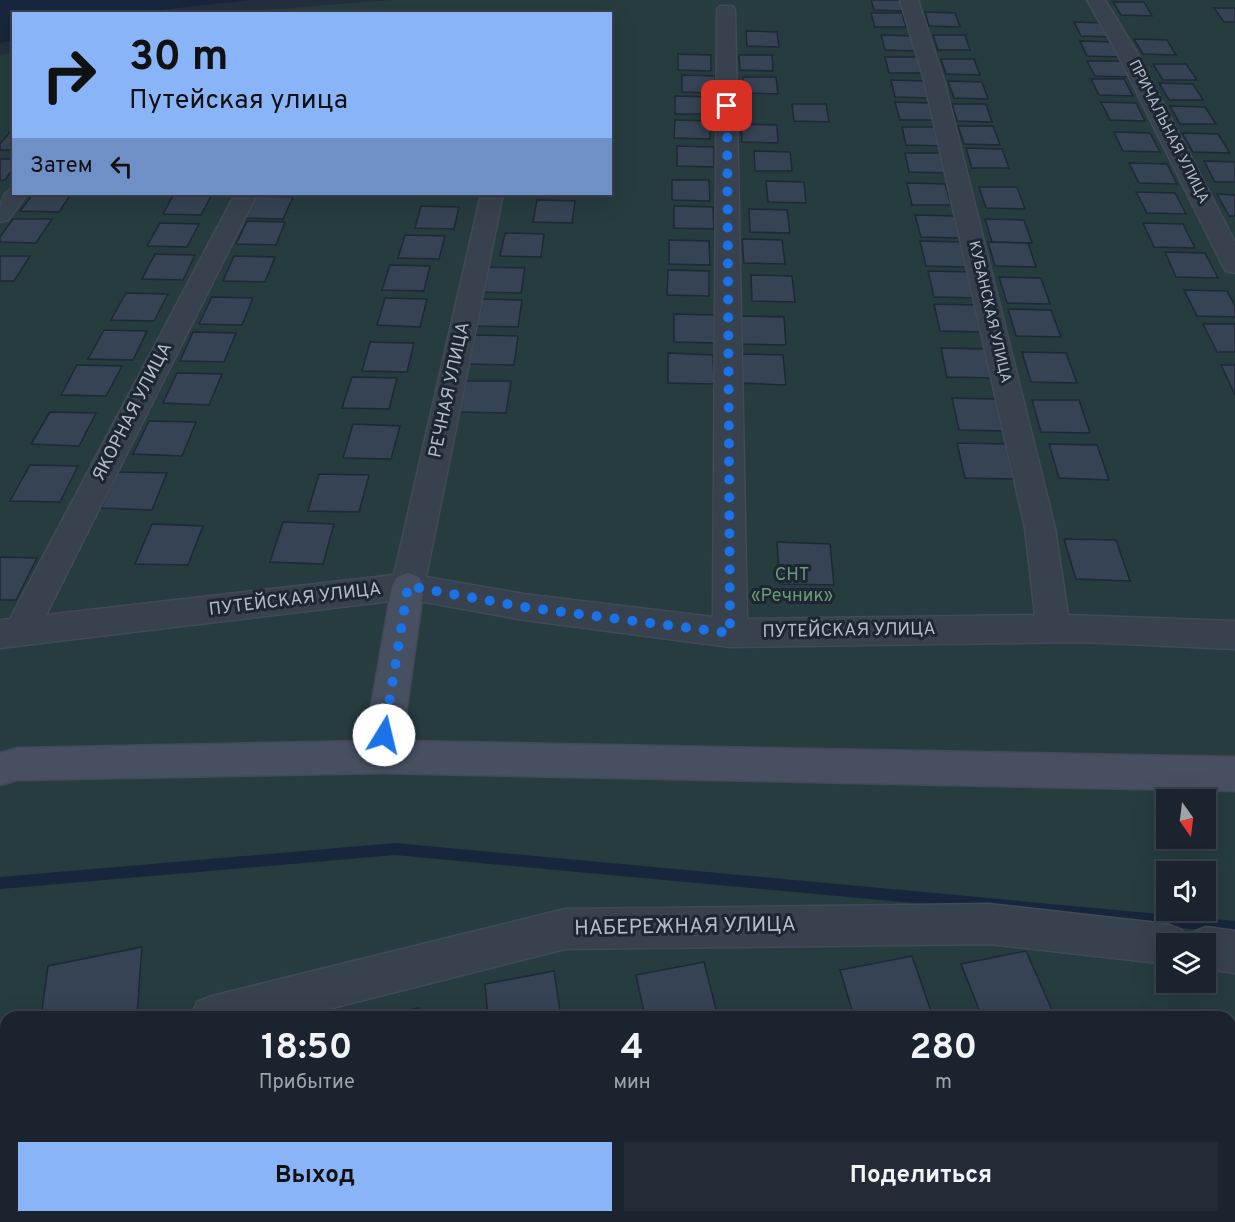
<!DOCTYPE html>
<html lang="ru">
<head>
<meta charset="utf-8">
<style>
	:root { --surface:#1b232e; --page:#242b36; --text:#f1f3f6; --muted:#a0a4aa; --line:#39404a; --accent:#8ab4f8 }
	body { margin:0; font-family:Overpass,sans-serif; background:var(--page); color:var(--text); height:100vh; display:flex; flex-direction:column; font-size:22px; white-space:nowrap }
	* { box-sizing:border-box; margin:0 }
	p { font-size:20px; color:var(--muted) }
	.icon { flex:none; width:33px; height:33px; fill:none; stroke:currentColor; stroke-width:2; stroke-linecap:round; stroke-linejoin:round }
	.map { position:relative; flex:1; overflow:hidden }
	.drawer { position:absolute; left:0px; top:1011px; width:1236px; height:212px; display:flex; flex-direction:column; background:var(--surface); border-radius:18px 18px 0 0; box-shadow:0 6px 24px #0002,0 0 0 2px var(--line) }
	.drawer>* { flex:none }
	.hud { position:absolute; left:12px; top:12px; width:600px; height:183px; border-radius:0px; box-shadow:0 6px 24px #0002,0 0 0 2px var(--line); background:#8ab4f8; color:#111; overflow:hidden }
	.needle { width:39px; rotate:166deg }
	.controls { position:absolute; left:1156px; top:789px; display:grid; gap:12px }
	.controls a { display:grid; place-items:center; width:60px; height:60px; border-radius:0px; background:var(--surface); box-shadow:0 6px 24px #0002,0 0 0 2px var(--line); font-size:30px }
	.pin { position:absolute; display:grid; place-items:center; width:51px; height:51px; color:#fff; margin:-26px; border-radius:12px; box-shadow:0 3px 9px #0006 }
	.me { position:absolute; width:66px; margin:-33px; rotate:9deg; stroke-linejoin:round; filter:drop-shadow(0 0 4px #0008) }
	.turn { display:flex; align-items:center; gap:21px; height:126px; padding:0 18px; font-size:27px }
	.turn .icon { width:78px; height:78px; stroke-width:2.5 }
	.turn b { display:block; font-size:42px; line-height:51px }
	.then { display:flex; align-items:center; height:57px; padding:0 18px; background:#0003; gap:12px; font-size:22px }
	.eta { display:flex; justify-content:space-evenly; align-items:center; height:102px; text-align:center }
	.eta b { font-size:36px; font-weight:700; line-height:42px }
	.primary-button { display:flex; gap:12px; margin-top:auto; padding:12px 18px }
	.primary-button a { flex:1; height:69px; border-radius:0px; background:var(--accent); color:#111; font-size:24px; font-weight:700; line-height:69px; text-align:center }
	.primary-button a+a { background:var(--page); color:var(--text) }
	.map>svg:first-child { display:block }
	.green { fill:#263c3f; fill-rule:evenodd }
	.water { fill:#17263c }
	.lines { fill:none; stroke-linecap:round; stroke-linejoin:round }
	.stream { fill:#17263c; fill-rule:evenodd }
	.building { fill:#364354; stroke:#1f2835; stroke-width:1.5 }
	.street-casing { stroke:#414a57; stroke-width:3 }
	.secondary-casing { stroke:#414a57; stroke-width:3 }
	.street { fill:#38414e; fill-rule:evenodd }
	.secondary { fill:#465061; fill-rule:evenodd }
	.route { stroke:#1a73e8; stroke-width:10; stroke-dasharray:0 18 }
	.labels { text-anchor:middle; dominant-baseline:central; stroke-width:6; stroke-linejoin:round; paint-order:stroke }
	.far-street-label { font-size:15px; fill:#b4bcc9; stroke:#1d2633 }
	.street-label { font-size:18px; fill:#b4bcc9; stroke:#1d2633 }
	.park-label { font-size:18px; fill:#6b9a76; stroke:#1d2633 }
	.near-street-label { font-size:21px; fill:#b4bcc9; stroke:#1d2633 }
</style>
</head>
<body>
<div class="map">
<svg width="1235" height="1222" viewBox="0 0 1235 1222">
	<rect width="100%" height="100%" fill="#242f3e"/>
	<path class="green" d="M393,0H1235V1222H0V55L13,52L14,194H610V14L224,13ZM1167,800H1206V838H1167ZM1167,872H1206V910H1167ZM1167,944H1206V982H1167ZM6,1017H1230V1216H6Z"/>
	<path class="water" d="M0,0H251L168,9L144,13L14,14L13,40L0,43Z"/>
	<g class="lines">
		<path class="stream" d="M395,843L1235,921V933L395,855L0,889V877Z"/>
	</g>
	<g class="building">
		<path d="M871,0H902L905,11L874,10Z"/>
		<path d="M1113,2H1144L1152,16L1121,15Z"/>
		<path d="M1214,8H1235V22H1224Z"/>
		<path d="M925,12L955,13L960,27L929,26Z"/>
		<path d="M871,13H902L906,27H875Z"/>
		<path d="M1074,22L1105,23L1113,37L1081,36Z"/>
		<path d="M746,31L777,32L779,47L747,46Z"/>
		<path d="M881,35L913,36L917,51L885,50Z"/>
		<path d="M933,35H965L970,50H938Z"/>
		<path d="M1134,39L1167,40L1176,55L1143,54Z"/>
		<path d="M1080,41L1112,42L1120,57L1087,56Z"/>
		<path d="M678,54L711,55V71L678,70Z"/>
		<path d="M739,55H772L773,71L740,70Z"/>
		<path d="M885,57H918L923,73H889Z"/>
		<path d="M941,59H974L980,75L946,74Z"/>
		<path d="M1087,61H1120L1129,77L1095,76Z"/>
		<path d="M1153,64H1186L1197,80H1163Z"/>
		<path d="M682,75L715,76L716,93L682,92Z"/>
		<path d="M743,77H776L778,94L744,93Z"/>
		<path d="M1091,79H1124L1133,96L1099,95Z"/>
		<path d="M891,80L925,81L929,98L895,97Z"/>
		<path d="M948,81L982,82L988,99L954,98Z"/>
		<path d="M1159,83L1193,84L1203,100H1169Z"/>
		<path d="M675,96L709,97L710,114H675Z"/>
		<path d="M895,102L930,103L935,120H900Z"/>
		<path d="M1101,102L1136,103L1145,121L1110,120Z"/>
		<path d="M792,104H826L829,122L794,121Z"/>
		<path d="M952,104H986L992,122L957,121Z"/>
		<path d="M1170,106L1205,107L1216,124H1180Z"/>
		<path d="M675,120L710,121V139L674,138Z"/>
		<path d="M741,124L777,125L778,143L742,142Z"/>
		<path d="M958,126H993L1000,145L964,144Z"/>
		<path d="M902,127H937L942,146L906,145Z"/>
		<path d="M11,131H14V150H0V144Z"/>
		<path d="M1114,132L1150,133L1160,152L1123,151Z"/>
		<path d="M1182,133L1218,134L1230,153L1193,152Z"/>
		<path d="M677,146L714,147V167L677,166Z"/>
		<path d="M966,148L1002,149L1009,168H972Z"/>
		<path d="M754,151L790,152L792,171H755Z"/>
		<path d="M905,153H941L947,173L909,172Z"/>
		<path d="M0,159H14V167L5,180H0Z"/>
		<path d="M1204,161L1235,162V182H1215Z"/>
		<path d="M1129,163L1167,164L1177,184L1139,183Z"/>
		<path d="M672,180H709L710,201L672,200Z"/>
		<path d="M766,181L804,182L806,203L768,202Z"/>
		<path d="M907,183L945,184L951,205H912Z"/>
		<path d="M979,187H1017L1025,209L986,208Z"/>
		<path d="M1136,192L1175,193L1186,214L1147,213Z"/>
		<path d="M33,194H71L59,212L20,211Z"/>
		<path d="M174,194H212L201,215L163,214Z"/>
		<path d="M1217,194L1235,195V216H1229Z"/>
		<path d="M255,196L293,197L283,219L245,218Z"/>
		<path d="M537,200L575,201L572,223L533,222Z"/>
		<path d="M421,206L459,207L454,229L415,228Z"/>
		<path d="M674,206L713,207L714,229L674,228Z"/>
		<path d="M749,209L787,210L790,233L750,232Z"/>
		<path d="M915,215L954,216L961,238L921,237Z"/>
		<path d="M13,219H52L36,243L0,242V237Z"/>
		<path d="M985,219L1024,220L1032,243L992,242Z"/>
		<path d="M247,221L285,222L276,245L236,244Z"/>
		<path d="M160,223L199,224L187,247L147,246Z"/>
		<path d="M1143,223L1183,224L1195,248L1154,247Z"/>
		<path d="M505,233L544,234L541,257L500,256Z"/>
		<path d="M405,235L445,236L439,259L398,258Z"/>
		<path d="M742,239L782,240L785,264L744,263Z"/>
		<path d="M669,240L709,241L710,265L669,264Z"/>
		<path d="M920,241L960,242L967,267L926,266Z"/>
		<path d="M988,242L1028,243L1036,267L995,266Z"/>
		<path d="M1165,252L1205,253L1218,278L1176,277Z"/>
		<path d="M155,254L195,255L183,280L142,279Z"/>
		<path d="M0,256H30L14,281H0Z"/>
		<path d="M234,256L275,257L265,282L223,281Z"/>
		<path d="M390,265L430,266L424,291L382,290Z"/>
		<path d="M484,267L525,268L521,293L479,292Z"/>
		<path d="M668,270L709,271V296L667,295Z"/>
		<path d="M928,271L970,272L977,298L934,297Z"/>
		<path d="M751,275L792,276L795,302L752,301Z"/>
		<path d="M999,277L1041,278L1050,304L1007,303Z"/>
		<path d="M1184,290L1227,291L1235,306V317L1197,316Z"/>
		<path d="M126,293L168,294L154,321L111,320Z"/>
		<path d="M212,297L253,298L242,325L199,324Z"/>
		<path d="M385,298L427,299L420,327L377,325Z"/>
		<path d="M480,299L522,300L518,327L475,326Z"/>
		<path d="M934,304L977,305L984,332L940,331Z"/>
		<path d="M1008,309L1051,310L1061,337L1016,336Z"/>
		<path d="M674,314L717,315L718,343L674,342Z"/>
		<path d="M740,316L784,317L786,345L742,344Z"/>
		<path d="M1203,324H1235V352H1217Z"/>
		<path d="M104,330L147,331L133,360L88,359Z"/>
		<path d="M193,332L236,333L224,362L180,361Z"/>
		<path d="M475,335L518,336L514,365L469,364Z"/>
		<path d="M370,342L414,343L407,372L362,371Z"/>
		<path d="M941,348L985,349L993,378L947,377Z"/>
		<path d="M1022,352L1066,353L1077,383L1031,382Z"/>
		<path d="M668,353L713,355L714,384L668,383Z"/>
		<path d="M739,354L783,355L786,385L740,383Z"/>
		<path d="M77,365L122,366L106,396L61,395Z"/>
		<path d="M1221,365H1235V395Z"/>
		<path d="M177,373L222,374L209,405L163,403Z"/>
		<path d="M352,377L397,378L389,409L342,408Z"/>
		<path d="M465,381H511L506,413L459,412Z"/>
		<path d="M952,398L998,399L1007,431L959,430Z"/>
		<path d="M1032,400H1079L1090,433L1041,432Z"/>
		<path d="M50,412L96,413L79,446L31,444Z"/>
		<path d="M149,421L196,422L182,456L133,454Z"/>
		<path d="M353,424L400,426L391,459L343,458Z"/>
		<path d="M957,443L1006,444L1015,479L965,478Z"/>
		<path d="M1049,444L1097,445L1109,480L1059,478Z"/>
		<path d="M30,465L78,466L60,502L10,501Z"/>
		<path d="M118,472L167,473L152,510L101,508Z"/>
		<path d="M319,474L369,475L359,512L308,511Z"/>
		<path d="M283,522L334,524L323,564L270,562Z"/>
		<path d="M152,524L203,526L188,565L135,564Z"/>
		<path d="M1064,539L1116,540L1130,581L1076,579Z"/>
		<path d="M777,542L830,544L834,585L780,584Z"/>
		<path d="M0,557L37,558L16,600H0Z"/>
		<path d="M142,947L137,1015L41,1017L48,966Z"/>
		<path d="M1026,951L1055,1017H982L961,964Z"/>
		<path d="M912,956L933,1017H854L840,970Z"/>
		<path d="M704,962L718,1017H645L636,975Z"/>
		<path d="M554,971L561,1017H488L485,984Z"/>
		<path d="M419,1008L420,1017H372Z"/>
	</g>
	<g class="lines">
		<defs>
			<g id="street">
				<path d="M900,0H918L944,80L1055,528L1068,615L1235,621V649L1080,642L730,647L524,620L408,599L0,648V620L10,619L235,194H257L46,615L394,575L481,194H503L426,577L524,594L713,617L717,10L720,6H732L735,10L747,619L1035,615L1025,528L924,80Z"/>
				<path d="M1087,0H1105L1136,51L1235,242V273L1226,271L1223,266L1116,51Z"/>
				<path d="M14,188V194H27L8,220L0,222C0,209 0,192 14,188Z"/>
				<path d="M989,904L1167,924L1182,930L1187,943L1191,933L1206,927L1235,931V973L1206,969V944H1167V964L989,944L565,949L297,1017H191L197,1002L212,996L565,909Z"/>
				<path d="M6,1047V1091L0,1092V1048Z"/>
			</g>
			<path id="secondary" d="M408,573L419,577L424,586L402,741L1235,757V791L381,773L17,780L0,785V753L17,748L365,741L392,586L397,577Z"/>
		</defs>
		<use href="#street" class="street-casing"/>
		<use href="#secondary" class="secondary-casing"/>
		<use href="#street" class="street"/>
		<use href="#secondary" class="secondary"/>
	</g>
	<g class="lines">
		<path class="route" d="M384,735L408,586L524,607L730,633L727,106"/>
	</g>
	<g class="labels">
		<g class="far-street-label">
			<text transform="translate(1168 132) rotate(63)">ПРИЧАЛЬНАЯ УЛИЦА</text>
			<text transform="translate(989 312) rotate(77)">КУБАНСКАЯ УЛИЦА</text>
		</g>
		<g class="street-label">
			<text transform="translate(450 390) rotate(-78)">РЕЧНАЯ УЛИЦА</text>
			<text transform="translate(133 412) rotate(-63)">ЯКОРНАЯ УЛИЦА</text>
			<text transform="translate(295 600) rotate(-7)">ПУТЕЙСКАЯ УЛИЦА</text>
			<text transform="translate(849 631) rotate(-1)">ПУТЕЙСКАЯ УЛИЦА</text>
		</g>
		<g class="park-label">
			<text x="792" y="575">СНТ<tspan x="792" dy="21">«Речник»</tspan></text>
		</g>
		<g class="near-street-label">
			<text transform="translate(685 927) rotate(-1)">НАБЕРЕЖНАЯ УЛИЦА</text>
		</g>
	</g>
</svg>
<div class="controls">
<a><svg class="needle" viewBox="-14 -14 28 28"><path d="M0-13l5 13h-10z" fill="#e53935"/><path d="M0 13l5-13h-10z" fill="#a0a4aa"/></svg></a>
<a><svg class="icon" aria-label="sound" viewBox="0 0 24 24"><path d="M4 9h4l5-4v14l-5-4H4zM17 9q2 3 0 6"/></svg></a>
<a><svg class="icon" aria-label="layers" viewBox="0 0 24 24"><path d="M12 4l9 5-9 5-9-5zM3 14l9 5 9-5"/></svg></a>
</div>
<div class="pin" style="left:727px;top:106px;background:#d93025"><svg class="icon" aria-label="arrive" viewBox="0 0 24 24"><path d="M6 21V4h12l-3 4 3 4H6"/></svg></div>
<svg class="me" style="left:384px;top:735px" viewBox="-20 -20 40 40"><circle r="19" fill="#fff"/><path d="M0-13L10 11 0 6-10 11z" fill="#1a73e8"/></svg>
<div class="hud">
<div class="turn"><svg class="icon" aria-label="right" viewBox="0 0 24 24"><path d="M7 20v-9h11M14 6l5 5-5 5"/></svg><div><b>30 m</b>Путейская улица</div></div>
<div class="then">Затем<svg class="icon" aria-label="left" viewBox="0 0 24 24"><path d="M17 20v-9H6M10 6l-5 5 5 5"/></svg></div>
</div>
<section class="drawer">
<div class="eta">
<div><b>18:50</b><p>Прибытие</p></div>
<div><b>4</b><p>мин</p></div>
<div><b>280</b><p>m</p></div>
</div>
<div class="primary-button"><a>Выход</a><a>Поделиться</a></div>
</section>
</div>
</body>
</html>
